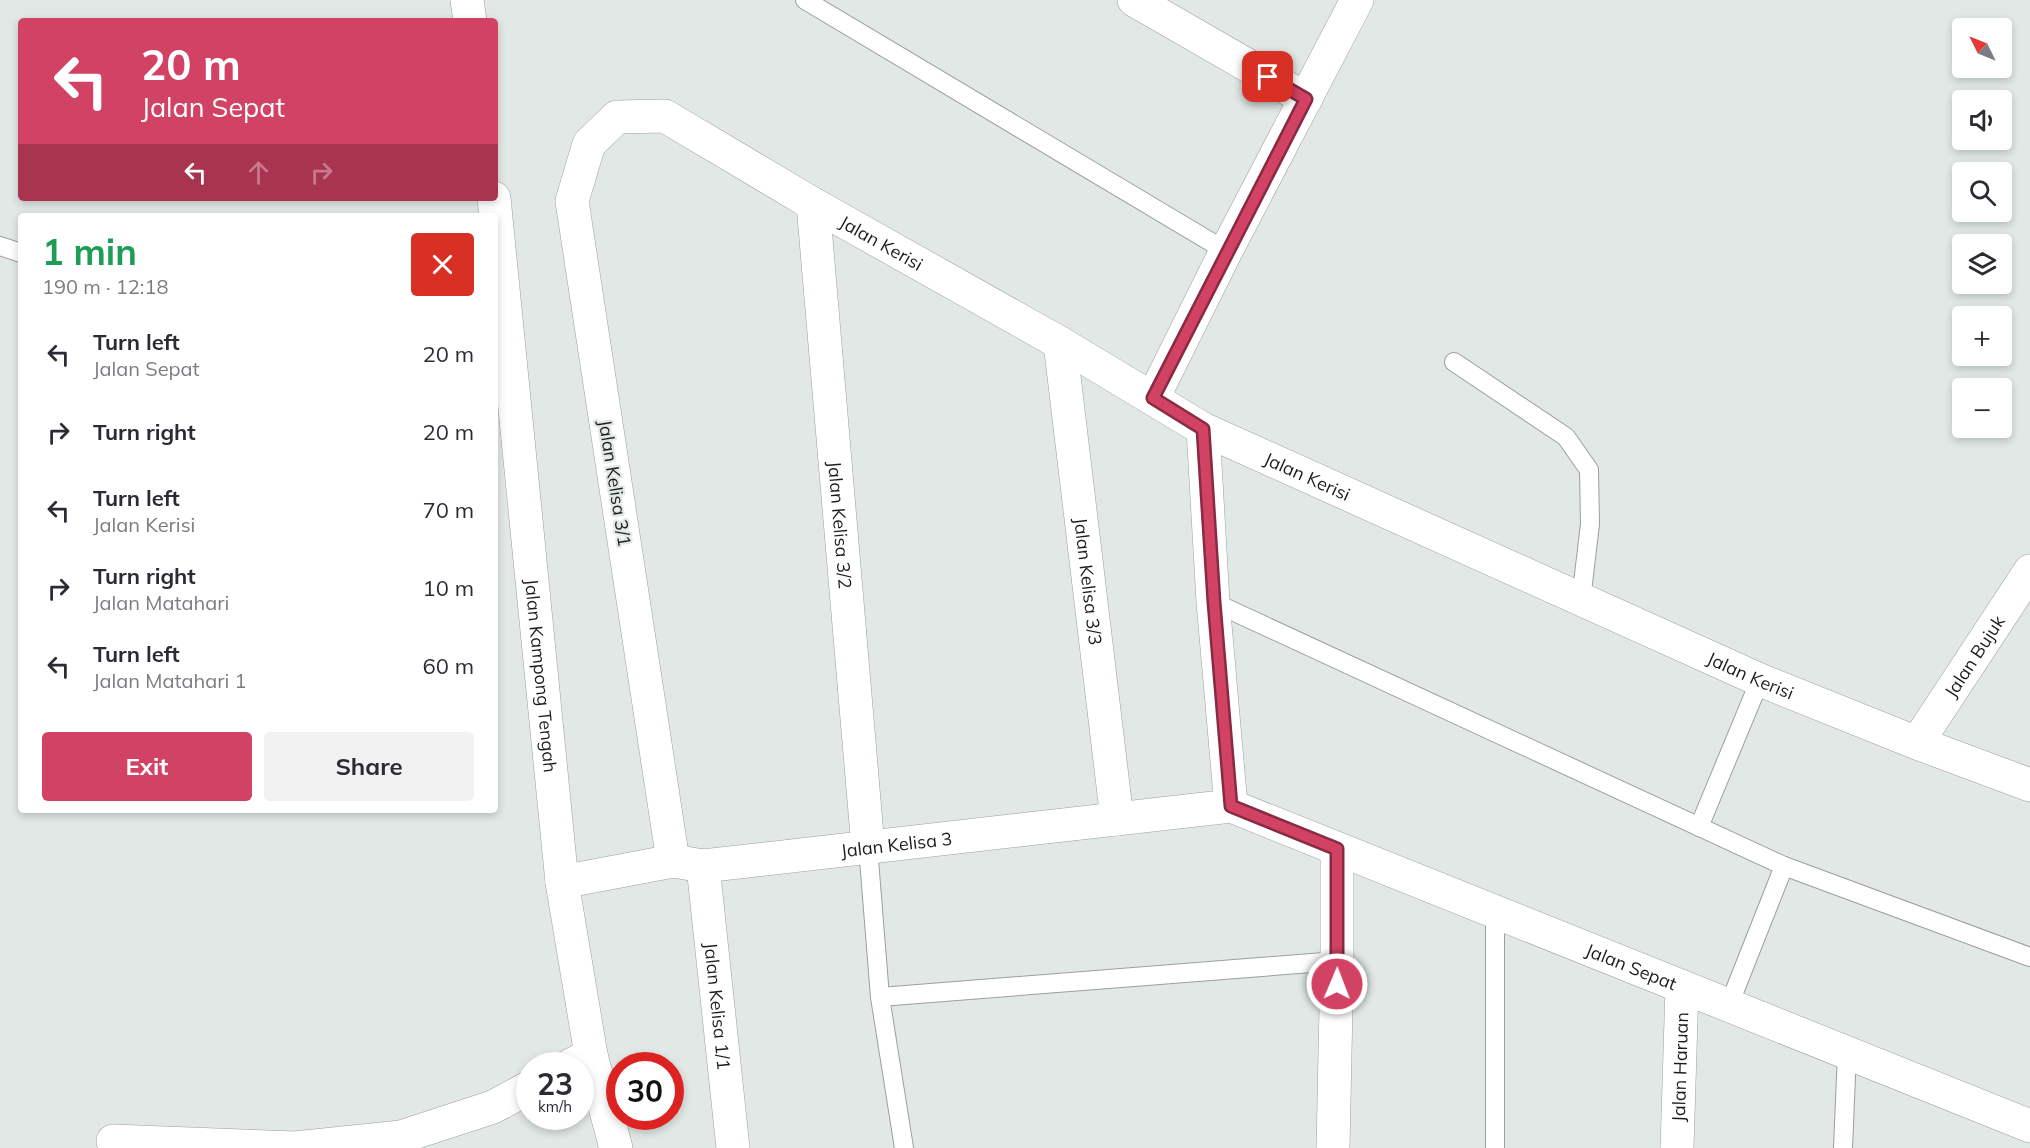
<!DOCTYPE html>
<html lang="en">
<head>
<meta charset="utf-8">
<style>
	:root { --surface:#fff; --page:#f2f2f3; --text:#2b2b33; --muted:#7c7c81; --accent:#d24264 }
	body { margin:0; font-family:Mulish,sans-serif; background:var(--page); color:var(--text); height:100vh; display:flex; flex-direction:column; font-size:22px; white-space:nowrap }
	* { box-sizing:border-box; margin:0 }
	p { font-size:20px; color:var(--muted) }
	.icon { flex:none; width:33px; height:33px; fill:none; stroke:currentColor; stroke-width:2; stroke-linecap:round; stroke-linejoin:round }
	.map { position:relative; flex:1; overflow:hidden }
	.side { position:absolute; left:18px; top:213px; width:480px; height:600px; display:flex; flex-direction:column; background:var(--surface); border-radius:6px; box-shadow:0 3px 9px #0003 }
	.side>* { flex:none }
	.guide { position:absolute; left:18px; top:18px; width:480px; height:183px; border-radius:6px; box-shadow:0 3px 9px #0003; background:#d24264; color:#fff; overflow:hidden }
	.needle { width:39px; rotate:313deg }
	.fabs { position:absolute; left:1952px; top:18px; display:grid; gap:12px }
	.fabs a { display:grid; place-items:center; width:60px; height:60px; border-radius:6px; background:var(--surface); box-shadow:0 3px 9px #0003; font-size:30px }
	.speed { position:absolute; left:516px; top:1052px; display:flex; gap:12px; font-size:30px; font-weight:700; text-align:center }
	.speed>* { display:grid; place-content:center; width:78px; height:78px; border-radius:50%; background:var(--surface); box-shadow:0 3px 9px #0003; line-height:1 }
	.speed small { font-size:15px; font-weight:400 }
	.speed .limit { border:9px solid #d22; background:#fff; color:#111 }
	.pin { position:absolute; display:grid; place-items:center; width:51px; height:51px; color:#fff; margin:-26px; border-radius:12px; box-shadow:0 3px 9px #0006 }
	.me { position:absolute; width:66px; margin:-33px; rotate:1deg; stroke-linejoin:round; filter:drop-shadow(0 0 4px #0008) }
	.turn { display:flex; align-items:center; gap:21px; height:126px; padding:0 24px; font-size:27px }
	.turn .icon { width:78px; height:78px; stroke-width:2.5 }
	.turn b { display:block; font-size:42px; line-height:51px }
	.lanes { display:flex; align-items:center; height:57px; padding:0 24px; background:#0003; justify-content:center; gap:30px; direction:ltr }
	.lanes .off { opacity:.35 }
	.round { display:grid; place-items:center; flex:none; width:63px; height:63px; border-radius:6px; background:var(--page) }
	.head { display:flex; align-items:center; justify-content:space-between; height:102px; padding:0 24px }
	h1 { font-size:36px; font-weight:700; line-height:45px; color:#1e9e55 }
	.action { display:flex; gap:12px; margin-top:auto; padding:12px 24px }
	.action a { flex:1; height:69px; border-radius:6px; background:var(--accent); color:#fff; font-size:24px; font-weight:700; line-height:69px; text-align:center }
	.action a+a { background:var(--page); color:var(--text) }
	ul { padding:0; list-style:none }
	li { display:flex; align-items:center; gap:18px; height:78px; padding:0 24px }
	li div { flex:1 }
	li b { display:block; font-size:22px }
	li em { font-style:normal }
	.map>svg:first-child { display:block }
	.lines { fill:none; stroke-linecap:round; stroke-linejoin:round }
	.service-casing { stroke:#9aa09d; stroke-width:20 }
	.minor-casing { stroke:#9aa09d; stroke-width:34 }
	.tertiary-casing { stroke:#9aa09d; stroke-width:34 }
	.service { stroke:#fff; stroke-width:18 }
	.minor { stroke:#fff; stroke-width:33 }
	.tertiary { stroke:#fff; stroke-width:33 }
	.route-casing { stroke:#882b41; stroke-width:15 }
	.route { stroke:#d24264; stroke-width:10 }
	.labels { text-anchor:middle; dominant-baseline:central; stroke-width:4.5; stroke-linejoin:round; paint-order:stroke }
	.street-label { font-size:18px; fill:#1b1d1c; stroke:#e1e8e5 }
</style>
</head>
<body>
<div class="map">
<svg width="2030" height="1148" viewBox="0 0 2030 1148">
	<rect width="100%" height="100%" fill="#e1e8e5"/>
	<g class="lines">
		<defs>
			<g id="service">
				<path d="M805,0L1226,251"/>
				<path d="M0,246L21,253"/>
				<path d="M1454,362L1566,437L1589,470L1590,524L1581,600"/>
				<path d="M1213,602L1784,866L2030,957"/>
				<path d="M1699,827L1760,680"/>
				<path d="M868,847L880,997L904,1148"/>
				<path d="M1495,912V1148"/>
				<path d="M880,997L1337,961"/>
				<path d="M1729,1005L1784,866"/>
				<path d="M1843,1148L1847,1053"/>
			</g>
			<g id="minor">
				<path d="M1134,0L1306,99"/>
				<path id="s1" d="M813,204L868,847"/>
				<path id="s2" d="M1060,343L1117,819"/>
				<path d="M1153,398L1226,251L1357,0"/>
				<path d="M1203,429L1213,602L1231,806"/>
				<path id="s3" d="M1917,743L2030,571"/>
				<path id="s4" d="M673,861L572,201L589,144L617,117L665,116L813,204L1060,343L1203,429L1760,680L1917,743L2030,785"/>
				<path id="s5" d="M703,866L733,1148"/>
				<path id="s6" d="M562,882L673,861L703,866L1231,806L2030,1126"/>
				<path d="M571,1065L591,1055"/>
				<path d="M113,1141L295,1148L401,1137L493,1107L530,1087"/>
				<path d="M1333,1148L1337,961V849"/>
				<path id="s7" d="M1677,1148L1682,987"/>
			</g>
			<g id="tertiary">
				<path d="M467,0L470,21"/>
				<path id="s8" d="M494,198L562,882L591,1055L616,1148"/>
			</g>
		</defs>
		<use href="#service" class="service-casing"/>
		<use href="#minor" class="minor-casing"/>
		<use href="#tertiary" class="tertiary-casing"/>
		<use href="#service" class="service"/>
		<use href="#minor" class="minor"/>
		<use href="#tertiary" class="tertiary"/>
	</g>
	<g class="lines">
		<defs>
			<path id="route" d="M1268,77L1306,99L1153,398L1203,429L1214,602L1231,806L1337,849V984"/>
		</defs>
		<use href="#route" class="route-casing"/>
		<use href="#route" class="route"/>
	</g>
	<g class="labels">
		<g class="street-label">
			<text stroke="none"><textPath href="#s4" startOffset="1065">Jalan Kerisi</textPath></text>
			<text stroke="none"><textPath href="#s4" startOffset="1551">Jalan Kerisi</textPath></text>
			<text transform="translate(615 483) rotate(81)">Jalan Kelisa 3/1</text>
			<text stroke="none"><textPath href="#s1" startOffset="322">Jalan Kelisa 3/2</textPath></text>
			<text stroke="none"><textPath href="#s2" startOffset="240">Jalan Kelisa 3/3</textPath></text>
			<text stroke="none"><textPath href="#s3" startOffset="104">Jalan Bujuk</textPath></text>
			<text stroke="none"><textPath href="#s8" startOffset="480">Jalan Kampong Tengah</textPath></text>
			<text stroke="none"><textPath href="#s4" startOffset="2037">Jalan Kerisi</textPath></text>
			<text stroke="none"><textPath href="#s6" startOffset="338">Jalan Kelisa 3</textPath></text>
			<text stroke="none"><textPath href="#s6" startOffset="1106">Jalan Sepat</textPath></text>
			<text stroke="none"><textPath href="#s5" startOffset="141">Jalan Kelisa 1/1</textPath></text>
			<text stroke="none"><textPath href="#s7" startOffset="81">Jalan Haruan</textPath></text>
		</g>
	</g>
</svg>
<div class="fabs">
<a><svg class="needle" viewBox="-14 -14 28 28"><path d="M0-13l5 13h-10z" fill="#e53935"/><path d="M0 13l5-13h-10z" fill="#7c7c81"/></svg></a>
<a><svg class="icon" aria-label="sound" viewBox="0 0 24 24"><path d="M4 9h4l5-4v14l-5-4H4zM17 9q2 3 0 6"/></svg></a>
<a><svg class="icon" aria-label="search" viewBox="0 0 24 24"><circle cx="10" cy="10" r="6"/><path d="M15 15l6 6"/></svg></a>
<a><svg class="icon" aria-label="layers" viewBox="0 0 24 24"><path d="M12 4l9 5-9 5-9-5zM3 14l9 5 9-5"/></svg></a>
<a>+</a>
<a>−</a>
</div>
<div class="speed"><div>23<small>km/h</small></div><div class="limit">30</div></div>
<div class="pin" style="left:1268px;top:77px;background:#d93025"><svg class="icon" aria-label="arrive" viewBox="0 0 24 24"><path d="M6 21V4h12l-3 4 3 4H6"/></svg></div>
<svg class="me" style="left:1337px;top:984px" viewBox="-20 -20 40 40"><circle r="17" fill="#d24264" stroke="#fff" stroke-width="3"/><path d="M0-11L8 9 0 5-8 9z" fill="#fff"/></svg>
<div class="guide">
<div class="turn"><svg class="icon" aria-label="left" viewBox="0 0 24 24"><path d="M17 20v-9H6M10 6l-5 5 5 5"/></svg><div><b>20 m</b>Jalan Sepat</div></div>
<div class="lanes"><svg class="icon" aria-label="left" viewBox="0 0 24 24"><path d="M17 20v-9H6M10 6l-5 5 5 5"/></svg><svg class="icon off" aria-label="ahead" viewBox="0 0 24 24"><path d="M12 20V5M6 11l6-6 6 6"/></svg><svg class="icon off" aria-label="right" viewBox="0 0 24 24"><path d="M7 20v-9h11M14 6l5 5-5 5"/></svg></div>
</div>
<section class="side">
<div class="head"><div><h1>1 min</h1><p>190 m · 12:18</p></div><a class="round" style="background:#d93025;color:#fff"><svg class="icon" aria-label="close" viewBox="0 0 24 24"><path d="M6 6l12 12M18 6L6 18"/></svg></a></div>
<ul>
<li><svg class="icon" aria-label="left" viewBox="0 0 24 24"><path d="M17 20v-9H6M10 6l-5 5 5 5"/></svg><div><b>Turn left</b><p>Jalan Sepat</p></div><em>20 m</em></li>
<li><svg class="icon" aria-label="right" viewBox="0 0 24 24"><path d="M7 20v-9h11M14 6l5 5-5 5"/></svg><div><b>Turn right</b></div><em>20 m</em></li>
<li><svg class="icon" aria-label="left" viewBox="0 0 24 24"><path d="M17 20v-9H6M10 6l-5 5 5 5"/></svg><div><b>Turn left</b><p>Jalan Kerisi</p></div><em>70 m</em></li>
<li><svg class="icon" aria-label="right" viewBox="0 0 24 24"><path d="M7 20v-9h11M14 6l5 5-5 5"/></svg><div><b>Turn right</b><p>Jalan Matahari</p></div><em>10 m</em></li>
<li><svg class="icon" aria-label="left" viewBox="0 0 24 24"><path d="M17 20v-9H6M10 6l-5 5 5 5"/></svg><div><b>Turn left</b><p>Jalan Matahari 1</p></div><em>60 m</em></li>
</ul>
<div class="action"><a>Exit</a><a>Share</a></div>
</section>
</div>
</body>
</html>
